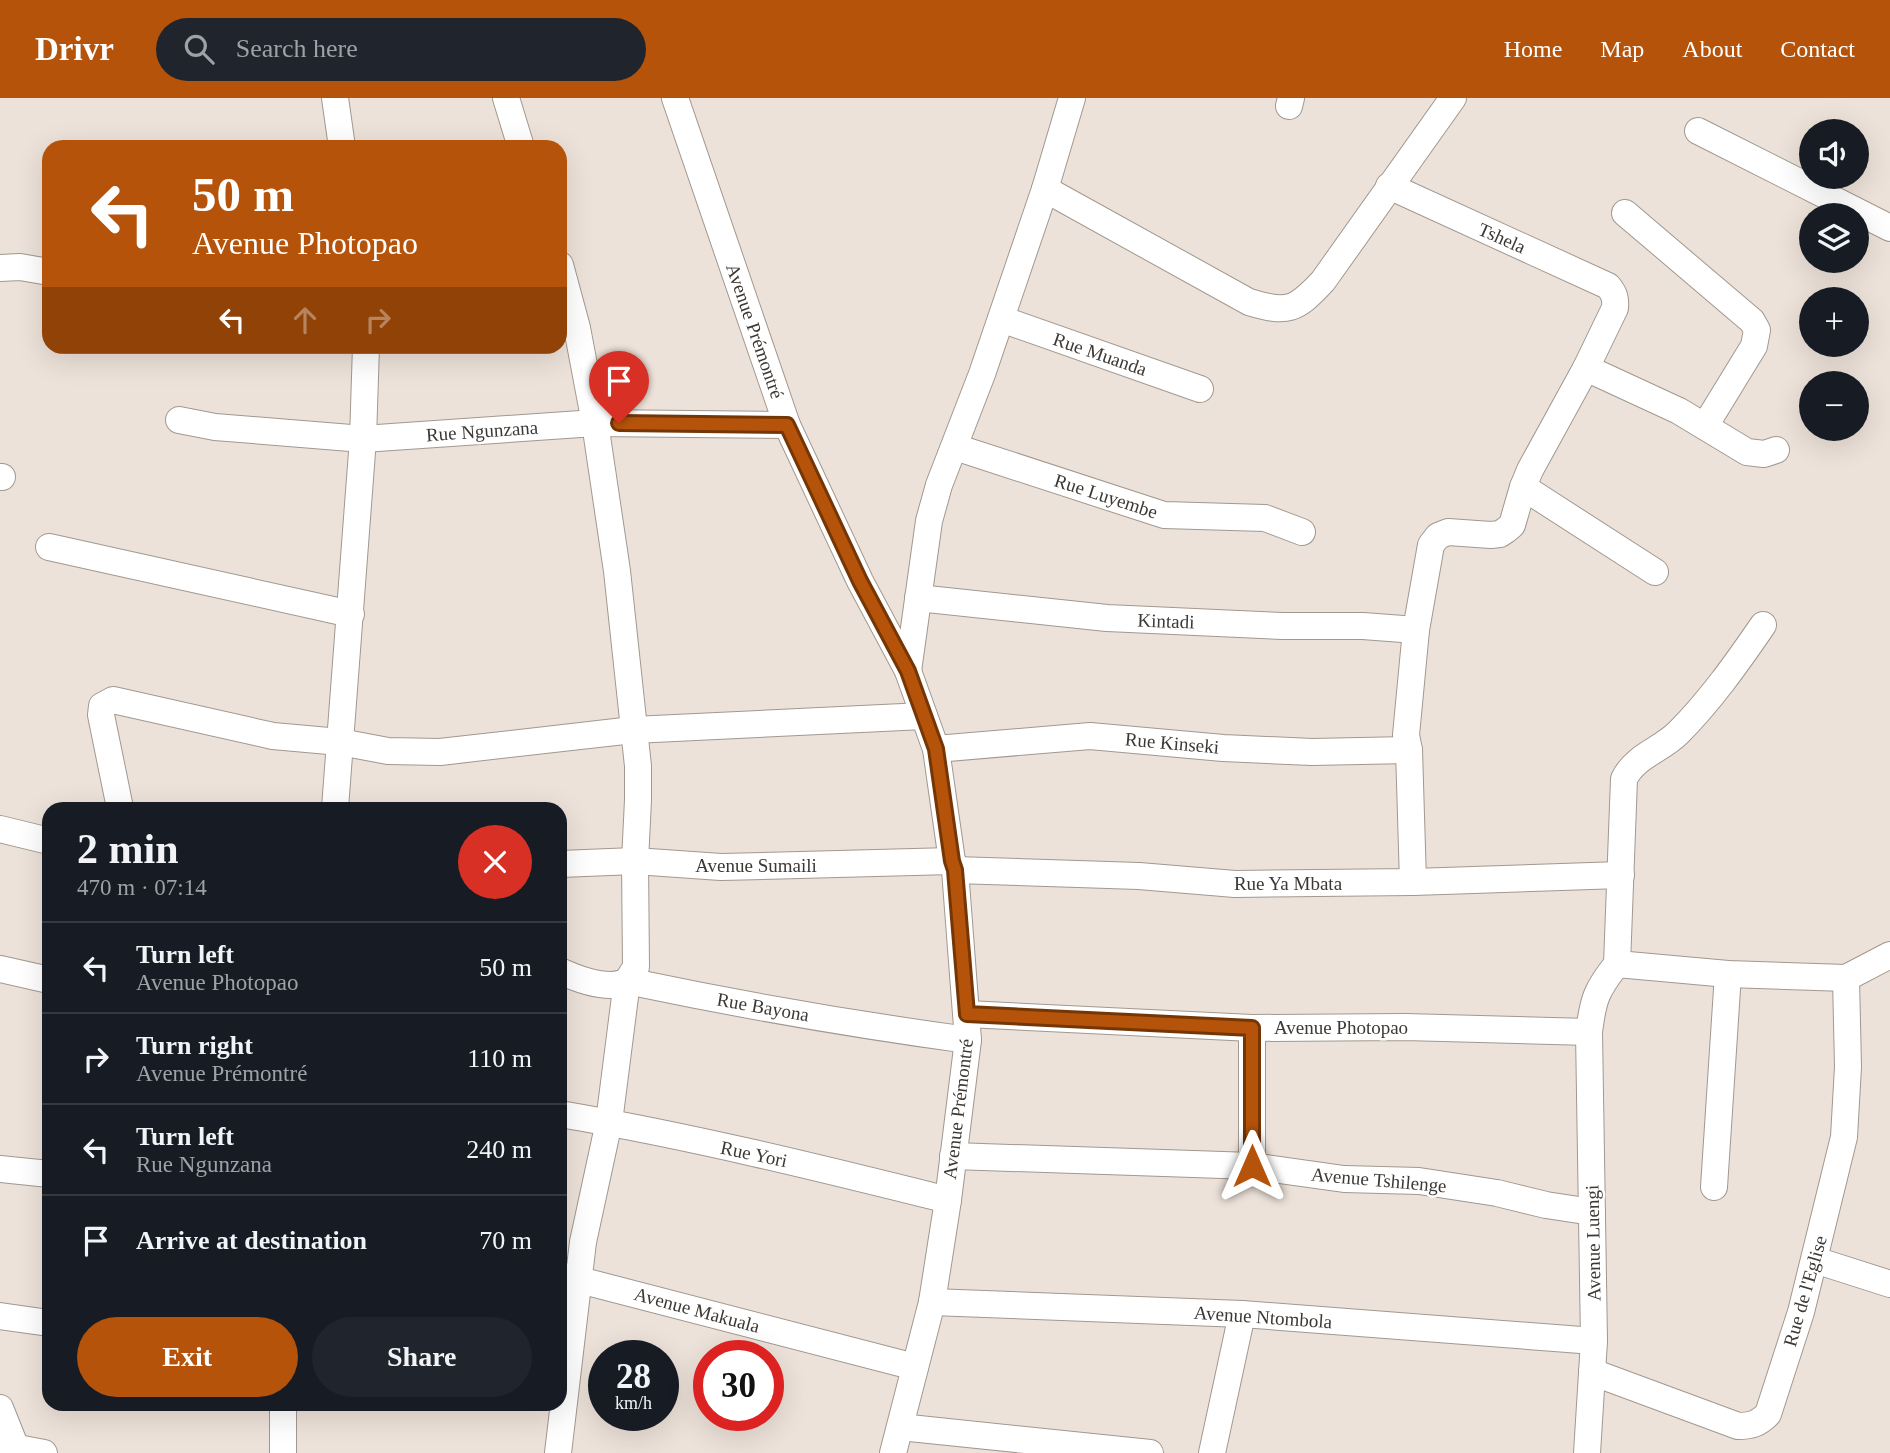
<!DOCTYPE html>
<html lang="en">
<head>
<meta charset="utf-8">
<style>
	:root { --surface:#171b24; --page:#20242c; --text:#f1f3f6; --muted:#9ea1a6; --line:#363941; --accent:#b45309 }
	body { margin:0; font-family:Georgia,serif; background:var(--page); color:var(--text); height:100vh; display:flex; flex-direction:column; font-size:26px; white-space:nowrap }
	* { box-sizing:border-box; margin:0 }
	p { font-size:23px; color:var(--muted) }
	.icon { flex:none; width:38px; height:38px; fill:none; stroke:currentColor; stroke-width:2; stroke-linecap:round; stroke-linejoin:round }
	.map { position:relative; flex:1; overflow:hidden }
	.sheet { position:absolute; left:42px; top:704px; width:525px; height:609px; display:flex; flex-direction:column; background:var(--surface); border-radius:21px; box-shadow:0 7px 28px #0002 }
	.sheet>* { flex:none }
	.hud { position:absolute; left:42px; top:42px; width:525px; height:214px; border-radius:21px; box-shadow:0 7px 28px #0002; background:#b45309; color:#fff; overflow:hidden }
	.tools { position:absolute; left:1799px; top:21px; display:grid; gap:14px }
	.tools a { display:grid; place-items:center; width:70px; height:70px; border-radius:50%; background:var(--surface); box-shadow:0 7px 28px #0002; font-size:35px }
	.speed { position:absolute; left:588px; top:1242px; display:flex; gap:14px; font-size:35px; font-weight:700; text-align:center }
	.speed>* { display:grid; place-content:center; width:91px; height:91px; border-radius:50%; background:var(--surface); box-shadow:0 7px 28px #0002; line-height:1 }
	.speed small { font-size:18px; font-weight:400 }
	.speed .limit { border:10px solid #d22; background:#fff; color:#111 }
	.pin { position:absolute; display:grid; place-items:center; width:60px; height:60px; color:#fff; margin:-72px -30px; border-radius:50% 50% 50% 0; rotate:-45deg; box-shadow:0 0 7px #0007 }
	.pin .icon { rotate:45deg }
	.me { position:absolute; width:77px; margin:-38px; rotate:0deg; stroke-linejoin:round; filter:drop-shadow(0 0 5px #0008) }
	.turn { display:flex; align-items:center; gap:24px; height:147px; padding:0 35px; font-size:32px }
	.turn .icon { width:91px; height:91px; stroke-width:2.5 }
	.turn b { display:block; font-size:49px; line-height:60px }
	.lanes { display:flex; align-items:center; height:66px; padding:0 35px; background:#0003; justify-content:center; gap:35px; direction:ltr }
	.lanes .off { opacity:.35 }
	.round { display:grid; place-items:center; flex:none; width:74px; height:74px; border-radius:37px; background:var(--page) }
	.overview { display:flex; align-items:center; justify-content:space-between; height:119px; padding:0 35px }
	h1 { font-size:42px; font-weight:800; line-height:52px }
	.cta { display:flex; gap:14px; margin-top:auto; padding:14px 35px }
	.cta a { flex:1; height:80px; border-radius:42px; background:var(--accent); color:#fff; font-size:28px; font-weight:800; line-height:80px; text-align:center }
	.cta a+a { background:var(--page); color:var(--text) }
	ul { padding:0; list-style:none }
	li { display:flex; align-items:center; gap:21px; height:91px; padding:0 35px; border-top:2px solid var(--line) }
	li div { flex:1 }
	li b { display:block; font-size:26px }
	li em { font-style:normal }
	header { display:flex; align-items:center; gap:42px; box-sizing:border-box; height:98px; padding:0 35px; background:var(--accent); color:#fff }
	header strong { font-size:33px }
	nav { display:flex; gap:38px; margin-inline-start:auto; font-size:24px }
	.search { width:490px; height:63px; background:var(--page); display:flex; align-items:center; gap:18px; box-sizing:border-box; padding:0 24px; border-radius:38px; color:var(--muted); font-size:26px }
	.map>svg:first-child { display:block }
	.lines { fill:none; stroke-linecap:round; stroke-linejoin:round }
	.minor-casing { stroke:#a1988f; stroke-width:28 }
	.minor { stroke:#fff; stroke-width:26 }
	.route-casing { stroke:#753606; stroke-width:18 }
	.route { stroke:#b45309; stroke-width:12 }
	.labels { text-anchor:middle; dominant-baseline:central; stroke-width:5; stroke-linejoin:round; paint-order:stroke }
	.street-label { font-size:19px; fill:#3c3834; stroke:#fff }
</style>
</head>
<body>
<header>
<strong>Drivr</strong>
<div class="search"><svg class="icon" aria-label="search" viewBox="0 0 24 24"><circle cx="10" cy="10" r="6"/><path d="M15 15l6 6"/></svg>Search here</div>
<nav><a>Home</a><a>Map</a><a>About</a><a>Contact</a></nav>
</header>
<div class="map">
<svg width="1890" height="1355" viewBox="0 0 1890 1355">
	<rect width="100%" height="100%" fill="#ede2d9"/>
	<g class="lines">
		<defs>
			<g id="minor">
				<path d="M335,0L342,49"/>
				<path d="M506,0L521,49"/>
				<path d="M675,0L787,327L860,483L908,573L936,651L952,763L955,772L968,942L948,1102L932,1204L893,1355"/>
				<path d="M1289,8L1291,0"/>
				<path d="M1698,33L1890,130"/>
				<path d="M1389,88L1608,188C1614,195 1616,200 1615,210L1586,270"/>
				<path d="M1045,91L1249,204C1288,216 1296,212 1323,183L1453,0"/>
				<path d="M1625,115L1752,223L1757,232L1754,248L1705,328"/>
				<path d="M0,170L20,169L49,174"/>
				<path d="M1001,221L1200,291"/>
				<path d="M366,248L363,341L340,644L388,653L440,654L633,632L924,618"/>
				<path d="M179,322L215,329L363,341L595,325L787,327"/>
				<path d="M955,349L1164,417L1265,420L1302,434"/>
				<path d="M0,379H2"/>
				<path d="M1523,389L1655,474"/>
				<path d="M49,449L351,516"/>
				<path d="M918,500L1107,520L1283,528H1363L1416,532"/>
				<path d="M908,573L929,423L939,387L982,276L1045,91L1072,0"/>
				<path d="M936,651L1090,638L1223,650L1312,654L1409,652"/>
				<path d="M120,710L101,617L102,608L113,602L273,638L340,644L335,710"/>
				<path d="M0,731L49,743"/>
				<path d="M560,766L635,763L721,769L952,763"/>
				<path d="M955,772L1139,778L1235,786L1413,784L1621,777"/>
				<path d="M1413,784L1409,652L1406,637L1416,532L1431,447L1438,438L1448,434L1491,437L1500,436L1506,432L1512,427L1523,389L1530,372L1586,270L1679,313L1747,354L1764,356L1776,352"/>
				<path d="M1617,866L1624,681C1635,658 1661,652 1678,635C1710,603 1737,565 1763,527"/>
				<path d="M0,871L49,882"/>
				<path d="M560,873C575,880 595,887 611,887C622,887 625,882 637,885C747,908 857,927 968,942"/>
				<path d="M967,916L1252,930L1405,929L1589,934"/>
				<path d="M560,1016C690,1038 820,1070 948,1102"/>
				<path d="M953,1058L1252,1068L1344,1081L1419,1083L1497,1095L1546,1107L1592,1114"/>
				<path d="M1252,1068V930"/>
				<path d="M0,1071L49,1076"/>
				<path d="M1714,1089L1728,876"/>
				<path d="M1815,1162L1890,1186"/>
				<path d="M560,1177L915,1269"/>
				<path d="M932,1204L1242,1216L1594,1243"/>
				<path d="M0,1218L49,1225"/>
				<path d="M1592,1274L1738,1328C1751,1328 1758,1326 1768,1316L1801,1214L1844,1039L1848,969L1846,880"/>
				<path d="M283,1306V1355"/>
				<path d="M0,1310L18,1355"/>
				<path d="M900,1329L1150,1355"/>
				<path d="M2,1347L44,1355"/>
				<path d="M558,1355L583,1144L609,1024L627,883L636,869L635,763L638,702V668L617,473L595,325L577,230L560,167"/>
				<path d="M1212,1355L1242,1216"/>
				<path d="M1587,1355L1594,1243L1589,934C1593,902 1596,892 1617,866L1728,876L1846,880L1890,857"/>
			</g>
		</defs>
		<use href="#minor" class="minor-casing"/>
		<use href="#minor" class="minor"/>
	</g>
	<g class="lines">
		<defs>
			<path id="route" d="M619,325L787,327L860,483L908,573L936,651L952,763L955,772L967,916L1252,930V1068"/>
		</defs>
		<use href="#route" class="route-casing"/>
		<use href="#route" class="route"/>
	</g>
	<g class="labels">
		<g class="street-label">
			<text transform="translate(1502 140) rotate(24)">Tshela</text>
			<text transform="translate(755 233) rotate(71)">Avenue Prémontré</text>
			<text transform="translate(1100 256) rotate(19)">Rue Muanda</text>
			<text transform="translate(482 333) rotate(-4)">Rue Ngunzana</text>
			<text transform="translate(1106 398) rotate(18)">Rue Luyembe</text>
			<text transform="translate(1166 523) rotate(2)">Kintadi</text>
			<text transform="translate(1172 645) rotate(5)">Rue Kinseki</text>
			<text x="756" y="767">Avenue Sumaili</text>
			<text x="1288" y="785">Rue Ya Mbata</text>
			<text transform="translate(763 909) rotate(10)">Rue Bayona</text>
			<text x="1341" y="929">Avenue Photopao</text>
			<text transform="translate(958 1011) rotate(-83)">Avenue Prémontré</text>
			<text transform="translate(754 1056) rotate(12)">Rue Yori</text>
			<text transform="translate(1379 1082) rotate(5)">Avenue Tshilenge</text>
			<text transform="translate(1593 1145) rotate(-91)">Avenue Luengi</text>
			<text transform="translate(1805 1193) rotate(-74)">Rue de l'Eglise</text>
			<text transform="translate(697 1212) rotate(15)">Avenue Makuala</text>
			<text transform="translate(1263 1219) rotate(4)">Avenue Ntombola</text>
		</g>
	</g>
</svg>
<div class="tools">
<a><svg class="icon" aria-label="sound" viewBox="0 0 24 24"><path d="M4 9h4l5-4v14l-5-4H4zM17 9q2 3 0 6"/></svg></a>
<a><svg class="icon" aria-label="layers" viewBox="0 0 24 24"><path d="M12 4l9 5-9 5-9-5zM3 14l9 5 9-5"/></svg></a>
<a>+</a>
<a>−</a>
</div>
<div class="speed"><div>28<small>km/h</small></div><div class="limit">30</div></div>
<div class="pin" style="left:619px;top:325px;background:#d93025"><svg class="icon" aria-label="arrive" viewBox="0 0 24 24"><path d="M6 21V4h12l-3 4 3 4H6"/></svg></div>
<svg class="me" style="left:1252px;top:1068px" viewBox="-20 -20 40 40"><path d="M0-17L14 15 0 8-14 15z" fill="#b45309" stroke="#fff" stroke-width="4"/></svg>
<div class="hud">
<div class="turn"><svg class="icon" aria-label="left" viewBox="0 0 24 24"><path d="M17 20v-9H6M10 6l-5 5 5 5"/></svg><div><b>50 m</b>Avenue Photopao</div></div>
<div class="lanes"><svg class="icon" aria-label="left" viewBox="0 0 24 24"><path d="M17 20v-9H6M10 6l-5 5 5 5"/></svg><svg class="icon off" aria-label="ahead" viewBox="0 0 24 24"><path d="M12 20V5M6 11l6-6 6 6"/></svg><svg class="icon off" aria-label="right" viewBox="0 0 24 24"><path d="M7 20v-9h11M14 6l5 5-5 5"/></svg></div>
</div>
<section class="sheet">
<div class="overview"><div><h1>2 min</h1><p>470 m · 07:14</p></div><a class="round" style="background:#d93025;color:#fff"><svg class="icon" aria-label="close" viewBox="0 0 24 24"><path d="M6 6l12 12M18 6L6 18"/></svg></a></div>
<ul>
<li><svg class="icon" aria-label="left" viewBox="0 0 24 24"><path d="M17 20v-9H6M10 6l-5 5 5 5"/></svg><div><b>Turn left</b><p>Avenue Photopao</p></div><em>50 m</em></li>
<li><svg class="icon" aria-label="right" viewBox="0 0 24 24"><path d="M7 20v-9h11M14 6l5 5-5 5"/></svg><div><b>Turn right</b><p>Avenue Prémontré</p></div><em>110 m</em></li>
<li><svg class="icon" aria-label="left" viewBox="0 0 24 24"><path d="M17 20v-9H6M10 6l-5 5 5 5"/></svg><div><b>Turn left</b><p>Rue Ngunzana</p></div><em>240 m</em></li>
<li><svg class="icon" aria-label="arrive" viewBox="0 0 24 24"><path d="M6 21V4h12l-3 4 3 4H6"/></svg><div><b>Arrive at destination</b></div><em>70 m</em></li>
</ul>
<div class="cta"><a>Exit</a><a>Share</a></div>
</section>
</div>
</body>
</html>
